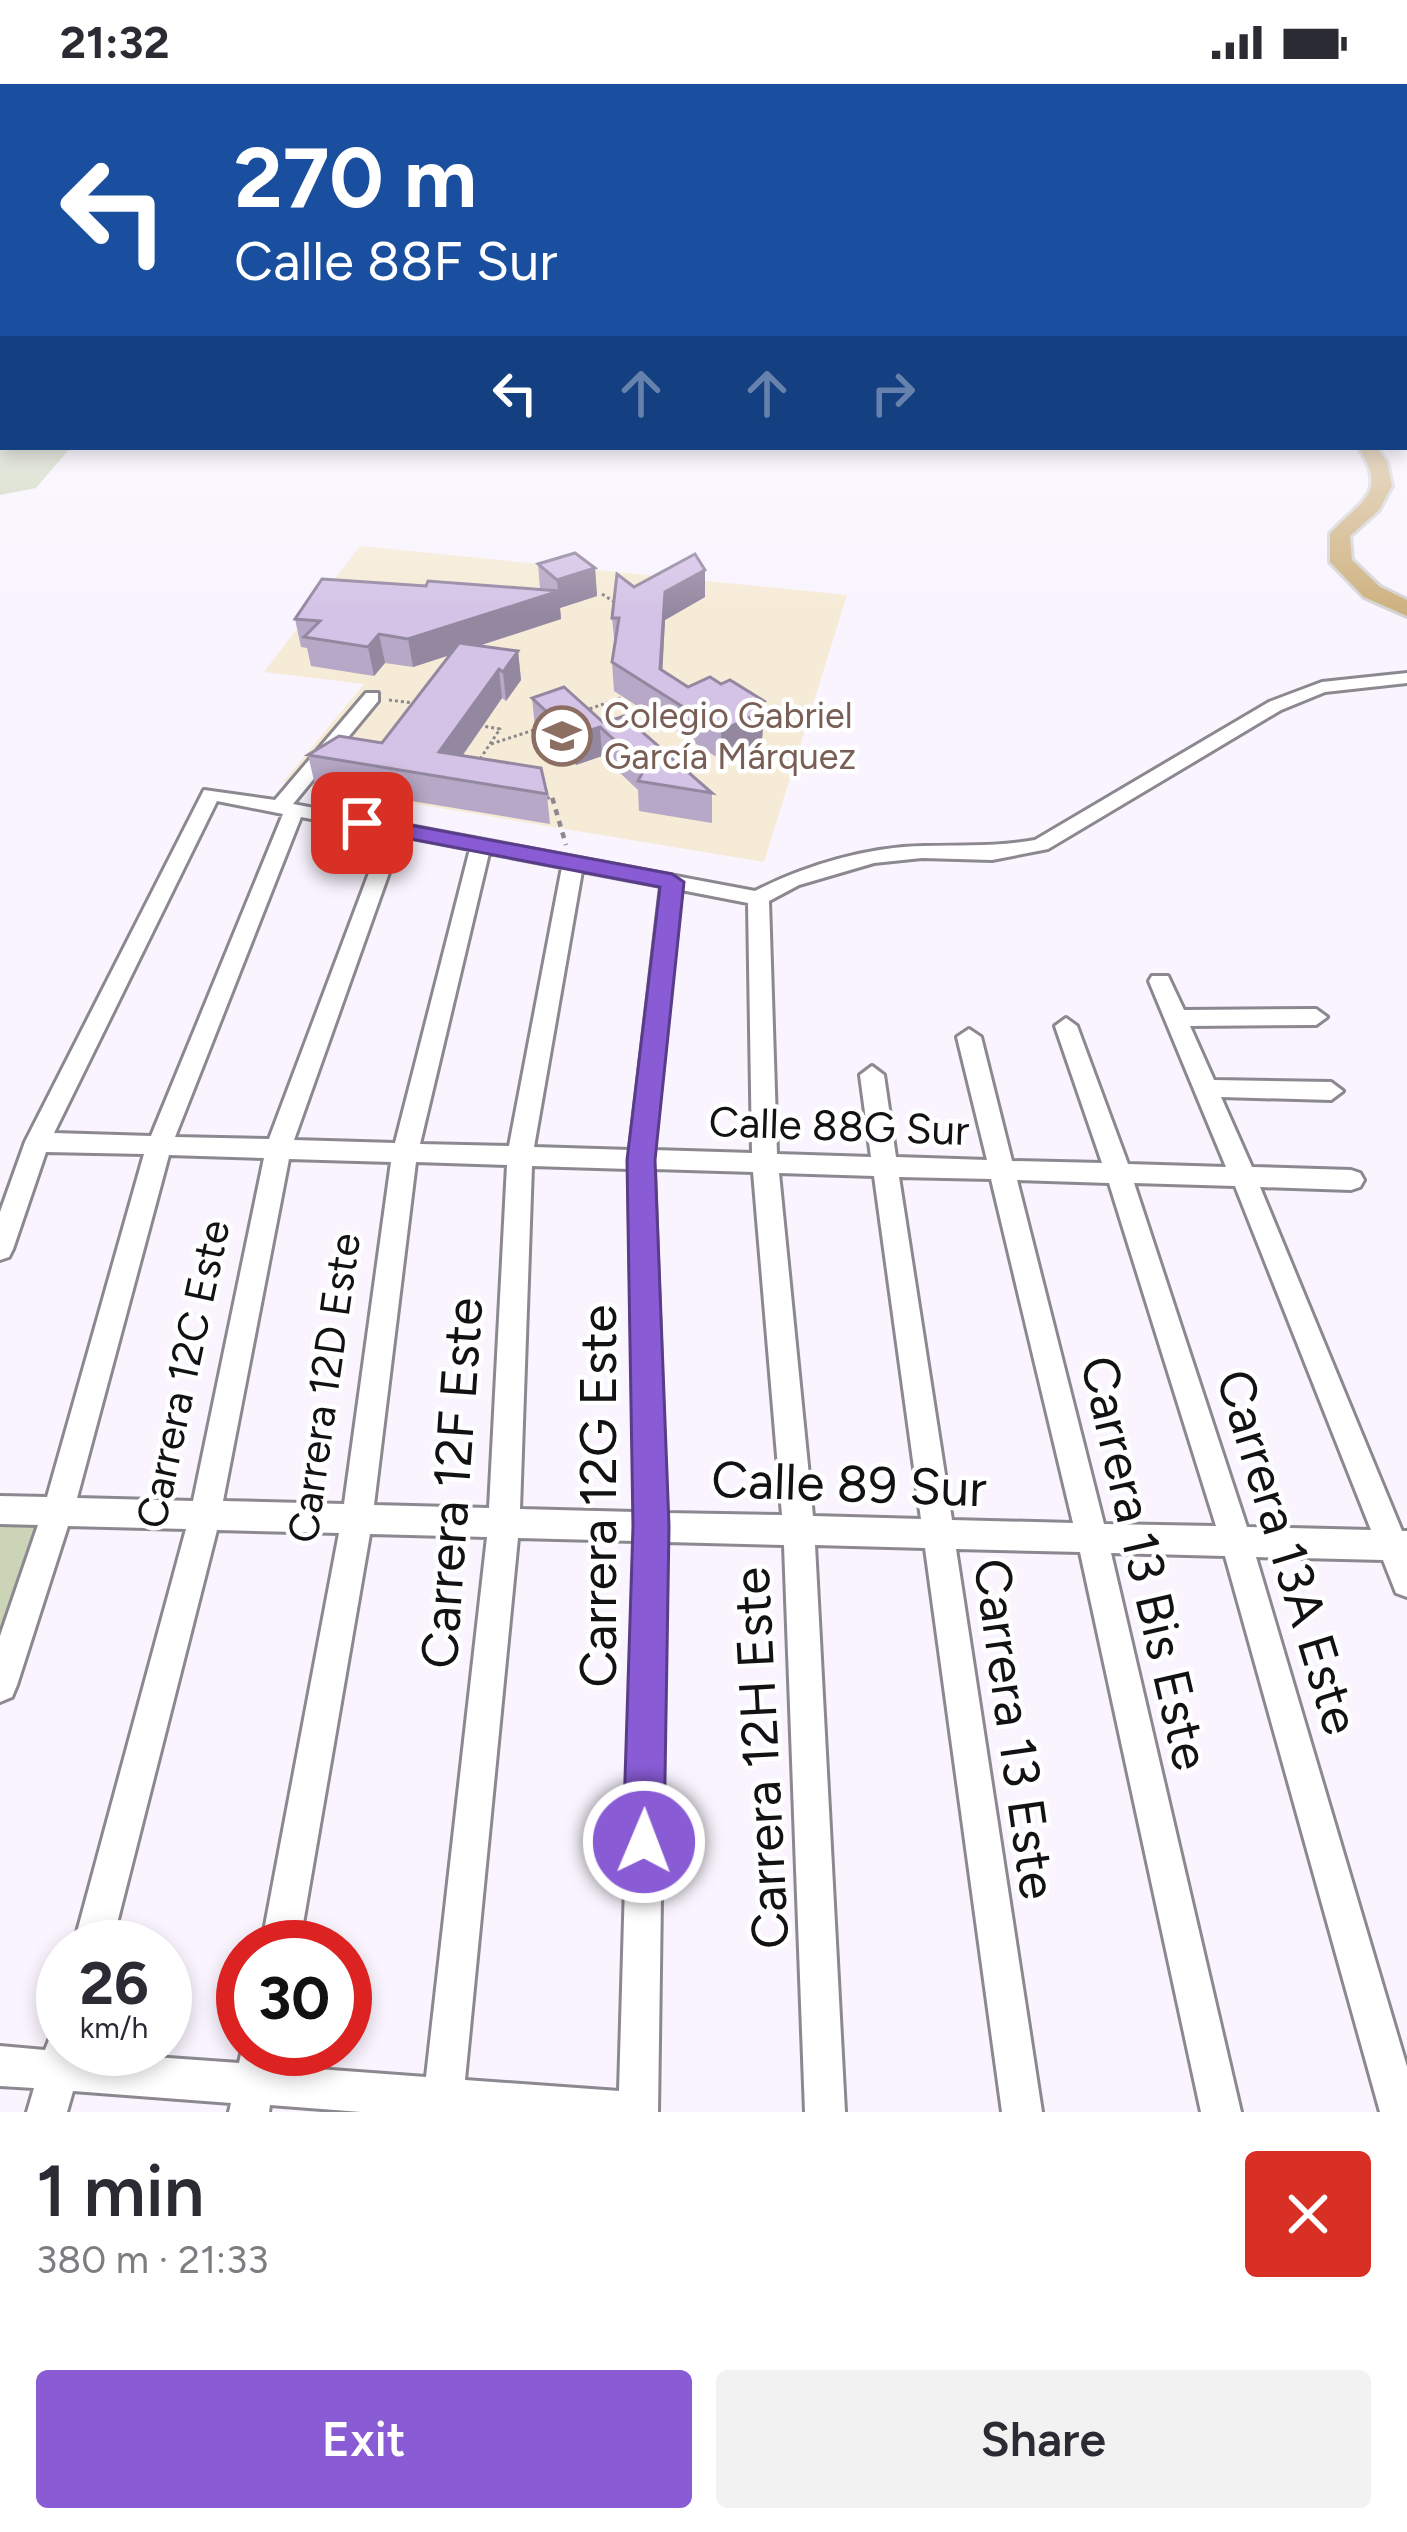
<!DOCTYPE html>
<html lang="en">
<head>
<meta charset="utf-8">
<style>
	:root { --surface:#fff; --page:#f2f2f3; --text:#2b2b33; --muted:#7c7c81; --accent:#895cd5 }
	body { margin:0; font-family:Figtree,sans-serif; background:var(--page); color:var(--text); height:100vh; display:flex; flex-direction:column; font-size:45px; white-space:nowrap }
	* { box-sizing:border-box; margin:0 }
	p { font-size:39px; color:var(--muted) }
	.icon { flex:none; width:66px; height:66px; fill:none; stroke:currentColor; stroke-width:2; stroke-linecap:round; stroke-linejoin:round }
	.map { position:relative; height:2028px; overflow:hidden }
	.details { display:flex; flex-direction:column; background:var(--surface); flex:1 }
	.details>* { flex:none }
	.banner { position:absolute; left:0px; top:0px; width:1407px; height:366px; box-shadow:0 6px 18px #0003; background:#1a4fa0; color:#fff; overflow:hidden }
	.speed { position:absolute; left:36px; top:1836px; display:flex; gap:24px; font-size:60px; font-weight:700; text-align:center }
	.speed>* { display:grid; place-content:center; width:156px; height:156px; border-radius:50%; background:var(--surface); box-shadow:0 6px 18px #0003; line-height:1 }
	.speed small { font-size:30px; font-weight:400 }
	.speed .limit { border:18px solid #d22; background:#fff; color:#111 }
	.pin { position:absolute; display:grid; place-items:center; width:102px; height:102px; color:#fff; margin:-51px; border-radius:24px; box-shadow:0 6px 18px #0006 }
	.me { position:absolute; width:132px; margin:-66px; rotate:1deg; stroke-linejoin:round; filter:drop-shadow(0 0 9px #0008) }
	.turn { display:flex; align-items:center; gap:42px; height:252px; padding:0 36px; font-size:54px }
	.turn .icon { width:156px; height:156px; stroke-width:2.5 }
	.turn b { display:block; font-size:84px; line-height:102px }
	.lanes { display:flex; align-items:center; height:114px; padding:0 36px; background:#0003; justify-content:center; gap:60px; direction:ltr }
	.lanes .off { opacity:.35 }
	.round { display:grid; place-items:center; flex:none; width:126px; height:126px; border-radius:12px; background:var(--page) }
	.head { display:flex; align-items:center; justify-content:space-between; height:204px; padding:0 36px }
	h1 { font-size:72px; font-weight:600; line-height:90px }
	.cta { display:flex; gap:24px; margin-top:auto; padding:24px 36px }
	.cta a { flex:1; height:138px; border-radius:12px; background:var(--accent); color:#fff; font-size:48px; font-weight:600; line-height:138px; text-align:center }
	.cta a+a { background:var(--page); color:var(--text) }
	.status { display:flex; justify-content:space-between; align-items:center; height:84px; padding:0 60px; background:var(--surface); direction:ltr }
	.status svg { height:33px; fill:currentColor }
	.map>svg:first-child { display:block }
	.education { fill:#f6ebd6 }
	.green { fill:#cbd4b7 }
	.lines { fill:none; stroke-linecap:round; stroke-linejoin:round }
	.minor-casing { stroke:#8c8890; stroke-width:6 }
	.major-casing { stroke:#d4d4d5; stroke-width:6 }
	.path-far1 { stroke:#8b888e; stroke-width:3; stroke-dasharray:3 3; stroke-linecap:butt }
	.path { stroke:#8b888e; stroke-width:4.5; stroke-dasharray:6 6; stroke-linecap:butt }
	.minor { fill:#fff; fill-rule:evenodd }
	.major { fill:#ceb17f; fill-rule:evenodd }
	.wall { fill:#b6a8c6 }
	.shaded-wall { fill:#9488a1 }
	.building { fill:#d4c3e6; stroke:#9488a1; stroke-width:3 }
	.route { fill:#895cd5; stroke:#593c8a; stroke-width:3 }
	.labels { text-anchor:middle; dominant-baseline:central; stroke-width:9; stroke-linejoin:round; paint-order:stroke }
	.far-education-label { font-size:36px; fill:#785e54; stroke:#fff; text-anchor:start }
	.street-label { font-size:42px; fill:#121114; stroke:#fff }
	.near-street-label { font-size:51px; fill:#121114; stroke:#fff }
</style>
</head>
<body>
<div class="status"><b>21:32</b><svg viewBox="0 0 49 12"><path d="M0 12V9h3v3zM5 12V6h3v6zM10 12V3h3v9zM15 12V0h3v12zM26 1h20v11H26zM47 4h2v5h-2z"/></svg></div>
<div class="map">
<svg width="1407" height="2028" viewBox="0 0 1407 2028">
	<rect width="100%" height="100%" fill="#f9f4fe"/>
	<path class="education" d="M360,462L847,511L764,778L283,698L364,600L264,588Z"/>
	<g class="green">
		<path d="M0,245L3,363H71L36,404L0,411Z"/>
		<path d="M0,1438L37,1439L0,1546Z"/>
	</g>
	<g class="lines">
		<defs>
			<g id="minor">
				<path d="M1404,348L1407,349V360L1404,359Z"/>
				<path d="M1407,589V599L1325,608L1281,626L1048,765L992,776L922,774L874,779L799,801L769,817L777,1070L871,1073L860,991L872,982L884,991L896,1073L987,1076L957,953L969,945L981,953L1012,1077L1102,1079L1055,942L1066,934L1077,942L1128,1080L1226,1083L1149,897L1152,892H1168L1184,926L1316,925L1327,933L1316,941L1190,942L1214,996L1331,998L1343,1007L1331,1016L1221,1013L1252,1083L1351,1086L1360,1089L1364,1096L1360,1103L1351,1106L1260,1103L1402,1447H1407V1513L1396,1509L1383,1476L1256,1473L1407,1983V2028H1380L1225,1472L1111,1469L1241,2028H1201L1080,1468L956,1465L1042,2028H1002L925,1464L815,1461L845,2028H805L784,1461L666,1458L658,2028H361L270,2021L269,2028H229L231,2019L73,2007L67,2028H27L34,2004L0,2002V1962L45,1966L51,1951L63,1946V1965H85L84,1968L239,1979L243,1961V1965H281L277,1982L426,1993L487,1453L370,1450L299,1863H261L339,1449L217,1446L111,1863H73L186,1445L68,1442L17,1601L12,1613L0,1618V1552L38,1441L0,1440V1412L47,1413L144,1070L46,1068L13,1165L9,1173L0,1176V1128L25,1058L204,706L275,716L366,609H378V617L293,720L755,807C806,781 867,763 924,762C963,761 997,763 1035,756L1269,618L1322,598ZM217,717L283,730L151,1052L54,1049ZM301,733L384,749L269,1055L175,1053ZM402,752L470,765L395,1059L294,1056ZM489,769L562,783L509,1062L420,1060ZM582,787L661,802L630,1066L534,1063ZM681,806L748,819L752,1069L654,1066ZM169,1071L264,1074L193,1417L77,1414ZM289,1075L391,1078L344,1420L223,1417ZM416,1078L507,1081L489,1424L374,1421ZM532,1082L629,1085L635,1428L520,1425ZM654,1085L753,1088L782,1431L666,1429ZM779,1089L874,1092L921,1435L813,1432ZM899,1093L991,1095L1073,1439L952,1436ZM1017,1096L1109,1099L1216,1442L1104,1440ZM1134,1099L1235,1102L1371,1446L1247,1443ZM518,1454L635,1457L619,2007L465,1996Z"/>
			</g>
			<path id="major" d="M1358,363H1376L1387,378L1392,402L1379,426L1350,452L1352,476L1380,503L1407,516V532L1364,513L1330,478V450C1359,417 1390,411 1358,363Z"/>
		</defs>
		<use href="#minor" class="minor-casing"/>
		<use href="#major" class="major-casing"/>
		<g class="path-far1">
			<path d="M602,510L616,519"/>
			<path d="M389,616L413,619"/>
			<path d="M584,627L623,613"/>
			<path d="M491,660L537,645"/>
			<path d="M480,675L500,645L482,642"/>
			<path d="M541,712L553,715"/>
		</g>
		<path class="path" d="M541,712L552,713L566,761"/>
		<use href="#minor" class="minor"/>
		<use href="#major" class="major"/>
	</g>
	<g class="wall">
		<path d="M538,480L595,484L597,512L560,524L561,535L479,562L518,567L521,596L506,617L502,614L462,672L547,710L550,740L315,701L308,671L382,659L450,571L413,583L385,579L374,592L311,582L307,564L301,563L295,535L426,502L540,505Z"/>
		<path d="M705,486V513L665,536L662,587L763,646L762,656L721,676L614,607L612,578L615,563L612,534L634,503Z"/>
		<path d="M532,614L604,639L712,709V739L639,727L638,706L602,672L576,681L535,643Z"/>
	</g>
	<g class="shaded-wall">
		<path d="M595,484L597,512L560,524L561,535L413,583L408,555L558,507L557,496Z"/>
		<path d="M705,486V513L665,536L661,614L660,585L665,508Z"/>
		<path d="M379,550L385,579L374,592L368,563Z"/>
		<path d="M518,567L521,596L506,617L503,588Z"/>
		<path d="M499,585L502,614L447,694L439,668Z"/>
		<path d="M764,617L762,656L721,676V647L754,622Z"/>
		<path d="M600,643L602,672L576,681L573,652Z"/>
	</g>
	<g class="building">
		<path d="M575,469L595,484L557,496L538,480Z"/>
		<path d="M695,470L705,486L665,508L660,585L688,603L710,593L721,600L730,596L764,617L754,622L763,627L721,647L612,578L619,534H612L617,490L634,503Z"/>
		<path d="M322,495L426,502L428,497L559,507L408,555L379,550L368,563L304,553L320,537L295,535Z"/>
		<path d="M459,559L518,567L503,588L499,585L439,668L541,684L547,710L308,671L339,652L382,659Z"/>
		<path d="M564,603L604,639L624,632L712,709L638,697L645,684L600,643L573,652L532,614Z"/>
	</g>
	<linearGradient id="sky" x2="0" y2="1"><stop stop-color="#8dbee5"/><stop offset="0.46" stop-color="#fcfaff"/><stop offset="1" stop-color="#fcfaff" stop-opacity="0"/></linearGradient>
	<rect width="1407" height="529" fill="url(#sky)"/>
	<path class="route" d="M362,732L672,790L684,798L655,1076L669,1442L664,1758L658,1772L644,1778L629,1772L623,1758L633,1442L627,1076L660,803L354,744L350,739Z"/>
	<defs>
		<symbol id="school-ring" viewBox="-11 -11 22 22"><circle r="9.5" fill="#fff" stroke="#8d6e63" stroke-width="1.5"/><path d="M0-5L7-2L0 1L-7-2ZM-4 1L0 2.5L4 1V4Q0 6-4 4Z" fill="#8d6e63"/></symbol>
	</defs>
	<g fill-rule="evenodd">
		<use href="#school-ring" x="529" y="619" width="66" height="66"/>
	</g>
	<g class="labels">
		<g class="far-education-label">
			<text x="604" y="631">Colegio Gabriel<tspan x="604" dy="41">García Márquez</tspan></text>
		</g>
		<g class="street-label">
			<text transform="translate(839 1042) rotate(2)">Calle 88G Sur</text>
			<text transform="translate(183 1290) rotate(-78)">Carrera 12C Este</text>
			<text transform="translate(324 1304) rotate(-82)">Carrera 12D Este</text>
		</g>
		<g class="near-street-label">
			<text transform="translate(452 1399) rotate(-86)">Carrera 12F Este</text>
			<text transform="translate(849 1400) rotate(2)">Calle 89 Sur</text>
			<text transform="translate(598 1412) rotate(-90)">Carrera 12G Este</text>
			<text transform="translate(1288 1468) rotate(73)">Carrera 13A Este</text>
			<text transform="translate(1145 1479) rotate(77)">Carrera 13 Bis Este</text>
			<text transform="translate(1015 1645) rotate(82)">Carrera 13 Este</text>
			<text transform="translate(761 1674) rotate(-93)">Carrera 12H Este</text>
		</g>
	</g>
</svg>
<div class="speed"><div>26<small>km/h</small></div><div class="limit">30</div></div>
<div class="pin" style="left:362px;top:739px;background:#d93025"><svg class="icon" aria-label="arrive" viewBox="0 0 24 24"><path d="M6 21V4h12l-3 4 3 4H6"/></svg></div>
<svg class="me" style="left:644px;top:1758px" viewBox="-20 -20 40 40"><circle r="17" fill="#895cd5" stroke="#fff" stroke-width="3"/><path d="M0-11L8 9 0 5-8 9z" fill="#fff"/></svg>
<div class="banner">
<div class="turn"><svg class="icon" aria-label="left" viewBox="0 0 24 24"><path d="M17 20v-9H6M10 6l-5 5 5 5"/></svg><div><b>270 m</b>Calle 88F Sur</div></div>
<div class="lanes"><svg class="icon" aria-label="left" viewBox="0 0 24 24"><path d="M17 20v-9H6M10 6l-5 5 5 5"/></svg><svg class="icon off" aria-label="ahead" viewBox="0 0 24 24"><path d="M12 20V5M6 11l6-6 6 6"/></svg><svg class="icon off" aria-label="ahead" viewBox="0 0 24 24"><path d="M12 20V5M6 11l6-6 6 6"/></svg><svg class="icon off" aria-label="right" viewBox="0 0 24 24"><path d="M7 20v-9h11M14 6l5 5-5 5"/></svg></div>
</div>
</div>
<section class="details">
<div class="head"><div><h1>1 min</h1><p>380 m · 21:33</p></div><a class="round" style="background:#d93025;color:#fff"><svg class="icon" aria-label="close" viewBox="0 0 24 24"><path d="M6 6l12 12M18 6L6 18"/></svg></a></div>
<div class="cta"><a>Exit</a><a>Share</a></div>
</section>
</body>
</html>
